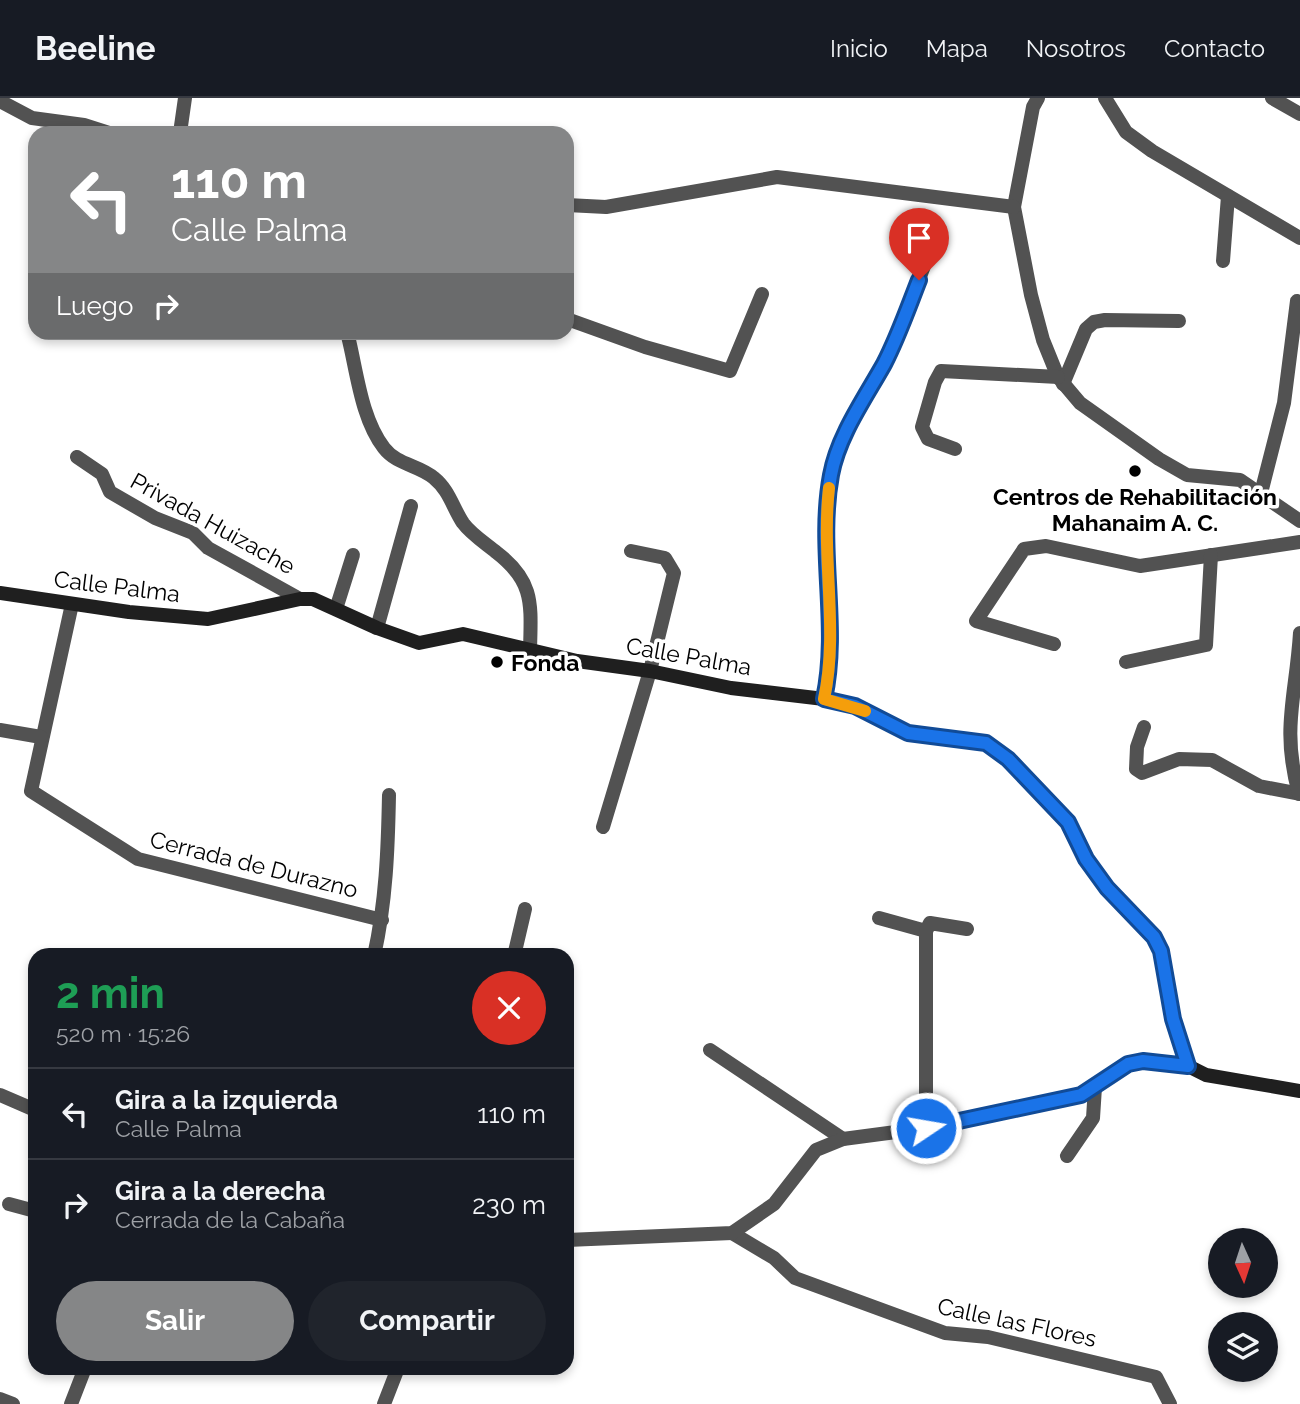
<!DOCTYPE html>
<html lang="es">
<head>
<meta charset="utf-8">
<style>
	:root { --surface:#171b24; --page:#20242c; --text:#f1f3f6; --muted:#9ea1a6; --line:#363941; --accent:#858687 }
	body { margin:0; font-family:Raleway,sans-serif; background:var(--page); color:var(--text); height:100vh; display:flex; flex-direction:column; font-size:26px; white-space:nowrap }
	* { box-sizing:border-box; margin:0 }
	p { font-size:23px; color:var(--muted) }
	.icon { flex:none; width:38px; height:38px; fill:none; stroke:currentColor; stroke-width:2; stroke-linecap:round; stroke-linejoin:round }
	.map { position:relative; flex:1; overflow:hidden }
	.side { position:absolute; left:28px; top:850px; width:546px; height:427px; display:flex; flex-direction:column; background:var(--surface); border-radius:21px; box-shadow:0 4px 10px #0003 }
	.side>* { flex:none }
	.top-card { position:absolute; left:28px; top:28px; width:546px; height:214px; border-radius:21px; box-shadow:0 4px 10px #0003; background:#858687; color:#fff; overflow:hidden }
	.needle { width:46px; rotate:177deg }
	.tools { position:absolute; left:1208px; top:1130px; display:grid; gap:14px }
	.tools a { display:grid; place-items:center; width:70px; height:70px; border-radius:50%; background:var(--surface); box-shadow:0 4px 10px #0003; font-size:35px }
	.pin { position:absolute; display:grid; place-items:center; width:60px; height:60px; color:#fff; margin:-72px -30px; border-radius:50% 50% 50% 0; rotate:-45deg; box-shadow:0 0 7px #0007 }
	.pin .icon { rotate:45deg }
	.me { position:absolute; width:77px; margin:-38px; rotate:78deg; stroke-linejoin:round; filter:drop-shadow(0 0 5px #0008) }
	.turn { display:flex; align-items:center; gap:24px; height:147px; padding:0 28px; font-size:32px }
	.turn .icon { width:91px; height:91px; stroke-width:2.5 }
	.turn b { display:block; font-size:49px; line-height:60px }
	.then { display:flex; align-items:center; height:66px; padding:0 28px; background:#0003; gap:14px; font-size:26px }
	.round { display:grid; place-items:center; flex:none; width:74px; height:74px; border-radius:37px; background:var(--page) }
	.head { display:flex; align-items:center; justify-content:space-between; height:119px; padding:0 28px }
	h1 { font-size:42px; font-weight:700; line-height:52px; color:#1e9e55 }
	.cta { display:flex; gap:14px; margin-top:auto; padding:14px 28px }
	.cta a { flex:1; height:80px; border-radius:42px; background:var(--accent); color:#fff; font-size:28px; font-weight:700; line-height:80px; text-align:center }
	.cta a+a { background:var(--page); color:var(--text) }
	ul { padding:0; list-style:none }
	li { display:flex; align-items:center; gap:21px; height:91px; padding:0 28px; border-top:2px solid var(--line) }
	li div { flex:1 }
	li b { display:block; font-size:26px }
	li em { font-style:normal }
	header { display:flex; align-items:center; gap:42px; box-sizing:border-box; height:98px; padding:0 35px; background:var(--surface); border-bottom:2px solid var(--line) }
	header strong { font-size:33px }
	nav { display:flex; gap:38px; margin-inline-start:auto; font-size:24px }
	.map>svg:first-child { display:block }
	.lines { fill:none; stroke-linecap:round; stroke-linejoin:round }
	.street { stroke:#525252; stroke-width:14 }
	.secondary { stroke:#1f1f1f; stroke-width:14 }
	.route-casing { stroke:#114b97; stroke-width:18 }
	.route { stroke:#1a73e8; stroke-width:12 }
	.slow { stroke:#f59e0b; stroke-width:12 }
	.poi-dot { fill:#000; stroke:#fff; stroke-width:2.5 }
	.labels { text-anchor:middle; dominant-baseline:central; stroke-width:7; stroke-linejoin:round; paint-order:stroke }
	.poi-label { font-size:23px; font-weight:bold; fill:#000; stroke:#fff }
	.street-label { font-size:23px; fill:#000; stroke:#fff }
</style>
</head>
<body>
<header>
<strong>Beeline</strong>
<nav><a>Inicio</a><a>Mapa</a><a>Nosotros</a><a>Contacto</a></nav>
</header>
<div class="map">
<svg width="1300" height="1306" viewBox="0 0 1300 1306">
	<rect width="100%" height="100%" fill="#fff"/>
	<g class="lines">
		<g class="street">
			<path d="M1038,0L1033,9L1014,109L1031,197L1043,242L1058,279L1080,305L1159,361L1187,377L1240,382L1300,423"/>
			<path d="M1105,0L1126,34L1152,53L1300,140"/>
			<path d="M1272,0L1300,16"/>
			<path d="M0,3L32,20L84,27L109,35"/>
			<path d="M180,35L185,0"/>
			<path d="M567,107L606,109L777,79L1014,109"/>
			<path d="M1223,163L1228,98"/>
			<path d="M567,221L645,249L730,273L762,196"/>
			<path d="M345,234L348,238C357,274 361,320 384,350C397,367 419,367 434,380C449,392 453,410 463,425C471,436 485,445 496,454C535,484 531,506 530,553"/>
			<path d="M1063,286L1086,231L1094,224L1105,222L1179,223"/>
			<path d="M955,351L928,341L922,329L935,284L941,273L1058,279"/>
			<path d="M77,359L102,376L110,394L155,420L193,435L208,450L300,501"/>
			<path d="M1261,395L1284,305L1297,203"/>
			<path d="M72,506L31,693L138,761L382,822"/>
			<path d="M336,511L353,457"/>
			<path d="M377,530L411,408"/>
			<path d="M1054,546L976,523L1024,451L1046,448L1140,468L1300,444"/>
			<path d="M1126,564L1206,547L1211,457"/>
			<path d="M824,601C840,528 819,452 831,378C837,336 867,299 886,262C901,230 913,196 926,163"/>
			<path d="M1144,629L1137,649L1136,671L1142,675L1179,661L1212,662L1259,688L1300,696"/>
			<path d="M0,632L41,639"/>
			<path d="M1299,696C1281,630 1296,599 1300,535"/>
			<path d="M603,729L650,573L674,475L665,460L631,453"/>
			<path d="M879,820L926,833"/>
			<path d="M374,858C386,804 388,751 389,697"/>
			<path d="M514,858L525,811"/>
			<path d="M710,952L843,1041"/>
			<path d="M0,997L35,1012"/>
			<path d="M926,1030V833L930,825L967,831"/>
			<path d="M1067,1058L1093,1020L1095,989"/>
			<path d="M9,1106L35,1113"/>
			<path d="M732,1135L774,1160L795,1180L945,1235L988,1239L1156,1279L1170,1306"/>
			<path d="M567,1142L732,1135L774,1106L816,1052L843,1041L926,1030L1081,997L1128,966L1143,963L1188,968"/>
			<path d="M0,1301L13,1306"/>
			<path d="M71,1306L85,1270"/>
			<path d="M384,1306L398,1270"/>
		</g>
		<path class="secondary" d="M0,495L129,514L208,521L300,501H313L377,530L419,545L463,536L577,563L650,573L731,590L824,601L855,608L908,635L986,645L1008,661L1068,724L1086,761L1106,790L1154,839L1161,853L1173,921L1188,968L1206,977L1300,993"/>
	</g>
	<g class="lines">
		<defs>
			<path id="route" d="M919,182C908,210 898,239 884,266C865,300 838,338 831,377C817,452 840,527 824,601L855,608L908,635L986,645L1008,661L1068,724L1086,761L1107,790L1154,839L1161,853L1173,921L1188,968L1143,963L1128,966L1081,997L926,1030"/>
		</defs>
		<use href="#route" class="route-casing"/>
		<use href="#route" class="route"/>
		<path class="slow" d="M829,390C821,460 839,532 824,601L865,613"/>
	</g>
	<g class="poi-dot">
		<circle cx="1135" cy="373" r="7"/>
		<circle cx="497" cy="564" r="7"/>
	</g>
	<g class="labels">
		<g class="poi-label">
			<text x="1135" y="398">Centros de Rehabilitación<tspan x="1135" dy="26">Mahanaim A. C.</tspan></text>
			<text x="511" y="564" text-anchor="start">Fonda</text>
		</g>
		<g class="street-label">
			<text transform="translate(213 425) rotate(29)">Privada Huizache</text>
			<text transform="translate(117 488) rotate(7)">Calle Palma</text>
			<text transform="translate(689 558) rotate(10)">Calle Palma</text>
			<text transform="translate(254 766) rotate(14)">Cerrada de Durazno</text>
			<text transform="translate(1017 1224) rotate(12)">Calle las Flores</text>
		</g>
	</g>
</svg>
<div class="tools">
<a><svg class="needle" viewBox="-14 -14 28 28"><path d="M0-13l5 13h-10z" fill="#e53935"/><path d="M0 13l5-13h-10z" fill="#9ea1a6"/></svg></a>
<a><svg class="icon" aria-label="layers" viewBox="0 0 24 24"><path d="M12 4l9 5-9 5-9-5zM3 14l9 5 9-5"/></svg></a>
</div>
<div class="pin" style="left:919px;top:182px;background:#d93025"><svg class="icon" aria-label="arrive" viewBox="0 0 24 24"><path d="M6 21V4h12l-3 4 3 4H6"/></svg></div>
<svg class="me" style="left:926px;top:1030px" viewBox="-20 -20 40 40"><circle r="17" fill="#1a73e8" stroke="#fff" stroke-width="3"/><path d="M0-11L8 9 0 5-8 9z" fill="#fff"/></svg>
<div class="top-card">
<div class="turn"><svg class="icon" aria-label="left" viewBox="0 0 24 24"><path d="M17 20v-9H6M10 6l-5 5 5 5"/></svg><div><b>110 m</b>Calle Palma</div></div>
<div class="then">Luego<svg class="icon" aria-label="right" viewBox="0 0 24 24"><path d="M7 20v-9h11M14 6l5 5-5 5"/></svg></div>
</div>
<section class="side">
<div class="head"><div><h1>2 min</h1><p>520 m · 15:26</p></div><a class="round" style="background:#d93025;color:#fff"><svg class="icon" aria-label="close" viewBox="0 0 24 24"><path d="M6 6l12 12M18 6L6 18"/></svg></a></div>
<ul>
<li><svg class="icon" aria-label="left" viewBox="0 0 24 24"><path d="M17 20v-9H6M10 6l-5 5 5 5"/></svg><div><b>Gira a la izquierda</b><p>Calle Palma</p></div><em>110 m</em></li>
<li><svg class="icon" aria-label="right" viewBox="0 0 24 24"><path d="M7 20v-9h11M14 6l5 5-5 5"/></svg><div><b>Gira a la derecha</b><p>Cerrada de la Cabaña</p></div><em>230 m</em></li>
</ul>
<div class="cta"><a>Salir</a><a>Compartir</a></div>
</section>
</div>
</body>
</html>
